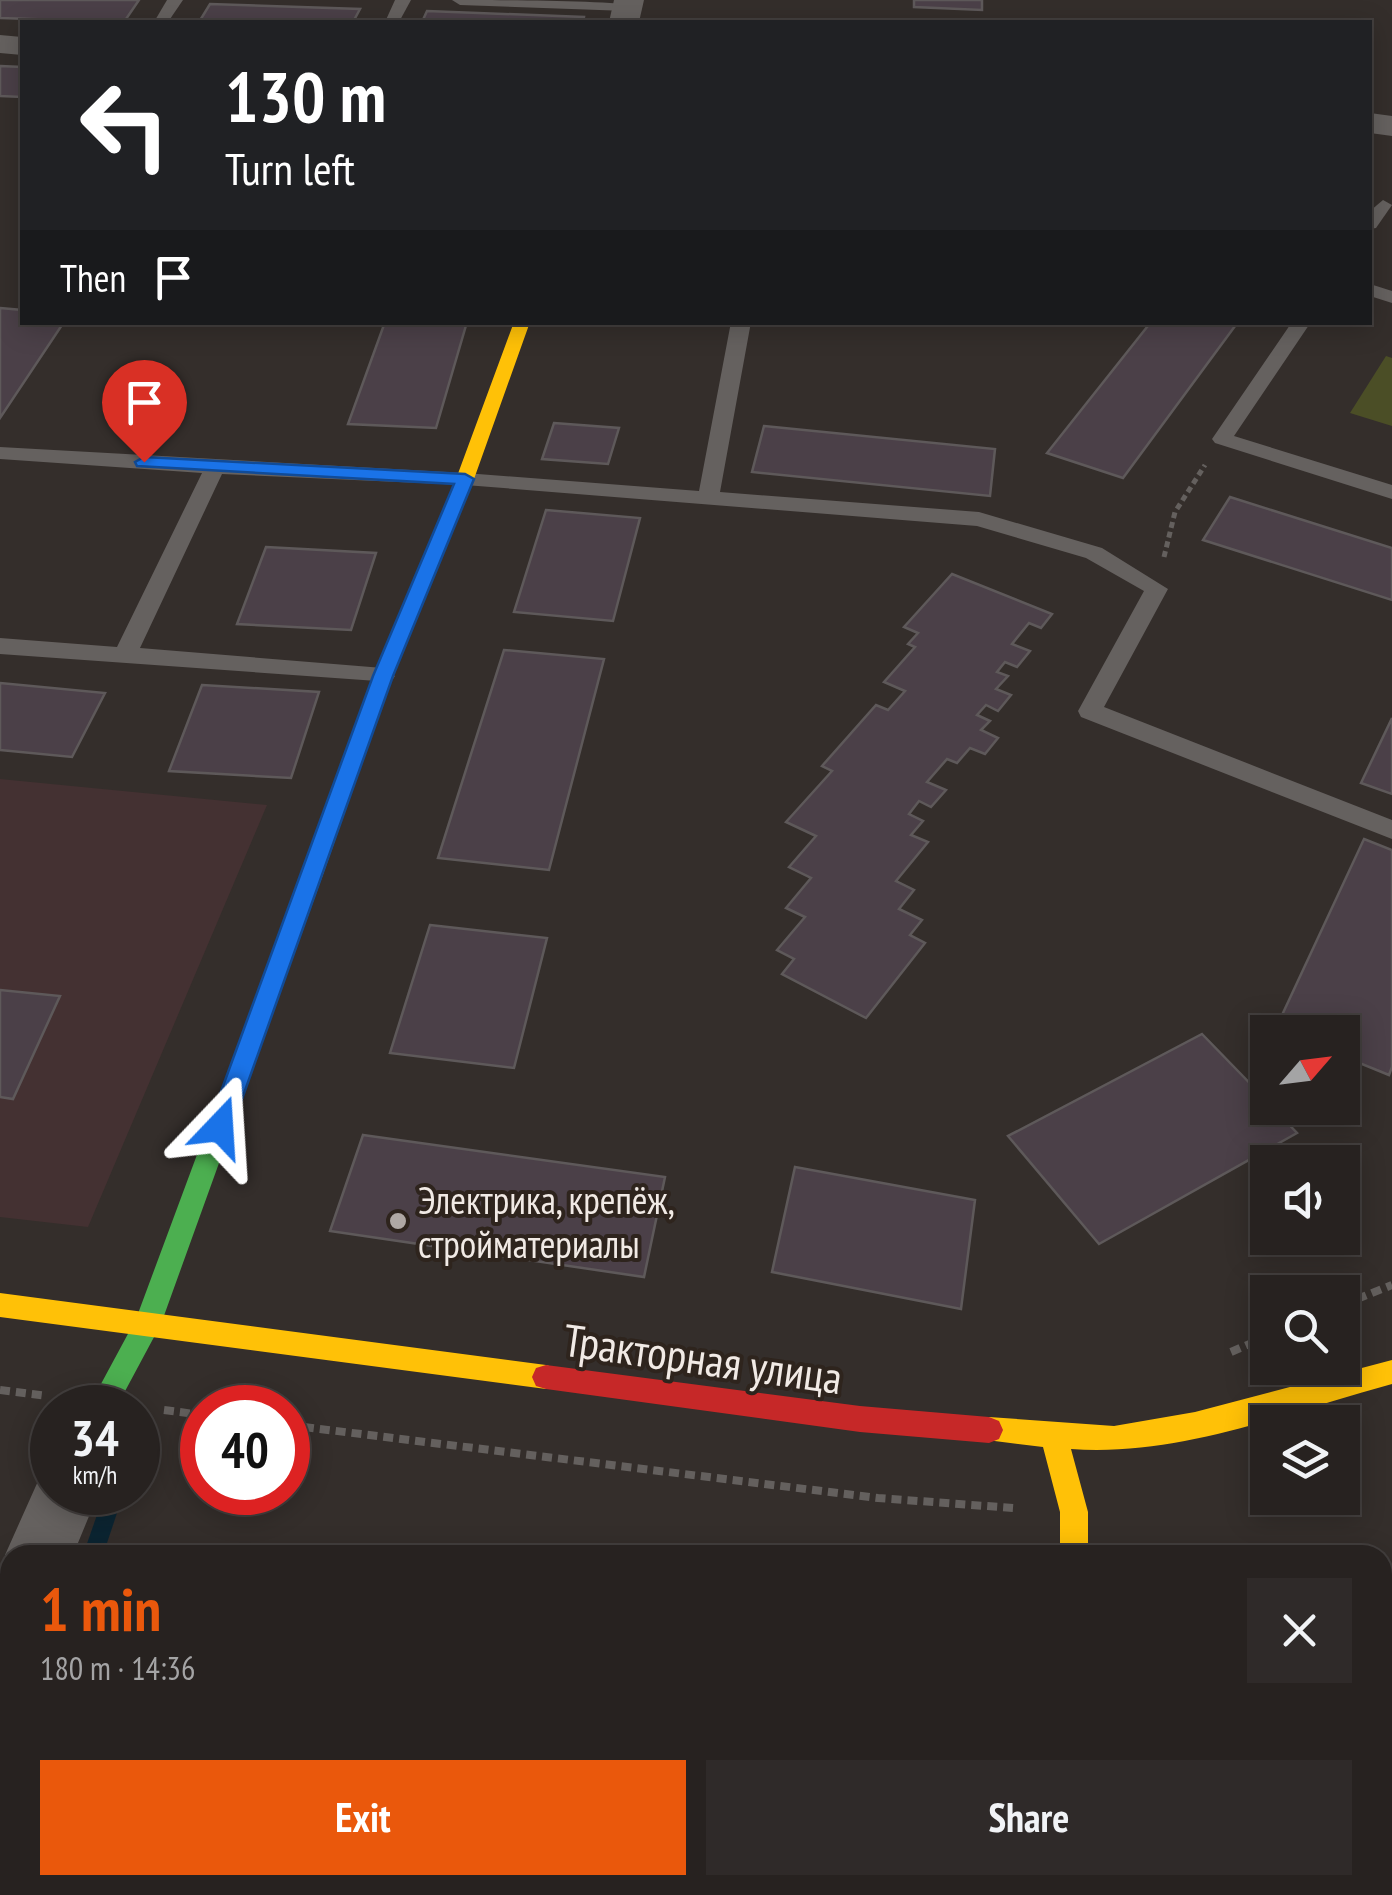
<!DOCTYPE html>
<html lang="en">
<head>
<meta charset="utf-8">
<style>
	:root { --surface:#272220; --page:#2f2a29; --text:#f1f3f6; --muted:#a4a4a5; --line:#433f3e; --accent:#ea580c }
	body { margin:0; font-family:"PT Sans Narrow",sans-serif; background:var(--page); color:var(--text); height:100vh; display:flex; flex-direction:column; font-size:38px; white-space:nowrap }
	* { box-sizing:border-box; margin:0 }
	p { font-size:32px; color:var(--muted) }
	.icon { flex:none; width:55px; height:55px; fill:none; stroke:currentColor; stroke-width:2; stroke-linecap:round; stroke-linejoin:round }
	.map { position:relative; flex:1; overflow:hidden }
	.side { position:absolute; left:0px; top:1545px; width:1392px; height:350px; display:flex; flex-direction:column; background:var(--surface); border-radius:30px 30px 0 0; box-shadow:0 5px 25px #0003,0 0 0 2px var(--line) }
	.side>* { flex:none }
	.guide { position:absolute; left:20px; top:20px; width:1352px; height:305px; border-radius:0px; box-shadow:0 5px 25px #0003,0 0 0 2px var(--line); background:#202124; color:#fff; overflow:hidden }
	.needle { width:65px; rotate:62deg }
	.fabs { position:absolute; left:1250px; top:1015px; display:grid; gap:20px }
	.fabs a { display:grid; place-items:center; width:110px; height:110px; border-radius:0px; background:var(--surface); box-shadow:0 5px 25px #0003,0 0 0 2px var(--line); font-size:50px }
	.speed { position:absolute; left:30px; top:1385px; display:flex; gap:20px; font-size:50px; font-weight:700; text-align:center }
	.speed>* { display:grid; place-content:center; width:130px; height:130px; border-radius:50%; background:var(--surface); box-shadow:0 5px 25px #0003,0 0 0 2px var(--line); line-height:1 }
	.speed small { font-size:25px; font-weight:400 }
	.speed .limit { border:15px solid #d22; background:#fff; color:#111 }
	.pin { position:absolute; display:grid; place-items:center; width:85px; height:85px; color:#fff; margin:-102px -42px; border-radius:50% 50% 50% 0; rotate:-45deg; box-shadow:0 0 10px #0007 }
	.pin .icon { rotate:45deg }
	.me { position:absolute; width:110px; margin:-55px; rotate:20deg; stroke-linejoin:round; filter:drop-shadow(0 0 8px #0008) }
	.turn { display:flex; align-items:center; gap:35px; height:210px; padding:0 40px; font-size:45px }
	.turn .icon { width:130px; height:130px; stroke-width:2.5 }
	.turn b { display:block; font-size:70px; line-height:85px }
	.then { display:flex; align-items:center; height:95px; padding:0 40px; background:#0003; gap:20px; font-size:38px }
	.round { display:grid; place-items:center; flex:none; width:105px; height:105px; border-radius:0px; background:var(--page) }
	.overview { display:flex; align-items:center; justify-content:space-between; height:170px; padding:0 40px }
	h1 { font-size:60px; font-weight:800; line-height:75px; color:var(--accent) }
	.primary-button { display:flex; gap:20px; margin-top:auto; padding:20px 40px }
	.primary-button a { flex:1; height:115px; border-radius:0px; background:var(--accent); color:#fff; font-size:40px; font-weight:800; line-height:115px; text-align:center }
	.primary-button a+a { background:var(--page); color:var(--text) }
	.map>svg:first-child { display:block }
	.education { fill:#443132 }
	.green { fill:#4b4e26 }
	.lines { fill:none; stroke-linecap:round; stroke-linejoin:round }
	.stream { fill:#0c2532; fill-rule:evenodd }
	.building { fill:#4b4048; stroke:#5e595a; stroke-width:2.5 }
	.path-far1 { stroke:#64605e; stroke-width:5; stroke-dasharray:6 4; stroke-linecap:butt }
	.path { stroke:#64605e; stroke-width:8; stroke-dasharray:10 6; stroke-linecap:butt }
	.lane { fill:#65615f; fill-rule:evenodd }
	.street { fill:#65615f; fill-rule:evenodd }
	.fast { fill:#4caf50; fill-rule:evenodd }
	.slow { fill:#ffc107; fill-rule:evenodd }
	.jam { fill:#c62828; fill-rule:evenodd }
	.route { fill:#1a73e8; stroke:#114b97; stroke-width:2.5 }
	.poi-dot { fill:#afa8a4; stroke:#2e241d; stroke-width:4 }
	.labels { text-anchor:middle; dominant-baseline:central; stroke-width:8; stroke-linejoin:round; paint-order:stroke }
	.poi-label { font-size:38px; fill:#f1eae5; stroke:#2e241d; text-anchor:start }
	.near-street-label { font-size:45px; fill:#f1eae5; stroke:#2e241d }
</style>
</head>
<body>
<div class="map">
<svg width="1392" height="1895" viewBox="0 0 1392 1895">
	<rect width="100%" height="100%" fill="#342e2b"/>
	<path class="education" d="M0,779L267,805L88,1227L0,1217Z"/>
	<path class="green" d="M1386,356L1392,358V426L1350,413Z"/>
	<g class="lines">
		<g class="stream">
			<path d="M105,1492H124L103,1555H83Z"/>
			<path d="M10,1773V1812L7,1818L0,1822V1782L3,1776Z"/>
		</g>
	</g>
	<g class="building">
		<path d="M0,0H139L124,22L0,18Z"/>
		<path d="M914,0H982V10L914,7Z"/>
		<path d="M210,4L360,9L353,22H199Z"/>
		<path d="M427,11L584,17L583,22H422Z"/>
		<path d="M0,66L22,67V97L0,96Z"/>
		<path d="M0,308L22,310V322H64L0,418Z"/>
		<path d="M385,322H467L436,428L348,424Z"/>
		<path d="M1151,322H1238L1123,478L1047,453Z"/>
		<path d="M554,423L619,428L608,464L542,459Z"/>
		<path d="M764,426L995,449L990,496L752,472Z"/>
		<path d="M1230,497L1392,548V600L1203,540Z"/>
		<path d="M546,510L640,518L613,621L514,612Z"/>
		<path d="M266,547L376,553L351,630L237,624Z"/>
		<path d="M952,574L1052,614L1041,628L1029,623L1012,644L1030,651L1017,667L1005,662L997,672L1008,676L996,689L1011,695L998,711L986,705L977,715L990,721L981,730L998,738L985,754L970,748L957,763L947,759L927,782L946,790L931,807L919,801L909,814L923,821L911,835L928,842L896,881L914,890L899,909L922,920L910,935L925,943L866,1018L782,974L794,959L777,950L805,917L786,908L811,878L789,867L816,836L786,822L832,771L822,766L876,705L888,710L905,691L884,682L915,647L908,644L918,633L904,627Z"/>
		<path d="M504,650L604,659L549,870L438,858Z"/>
		<path d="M0,683L105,693L72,757L0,750Z"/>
		<path d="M202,685L319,692L291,778L169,771Z"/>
		<path d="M1392,718V794L1361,783Z"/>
		<path d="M1364,839L1392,850V1067L1389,1075L1342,1056V1032H1286L1276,1028Z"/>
		<path d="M430,925L547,938L514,1068L390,1053Z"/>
		<path d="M0,990L60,996L13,1099L0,1097Z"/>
		<path d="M1202,1034L1268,1102V1108H1273L1297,1133L1099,1244L1008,1136Z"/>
		<path d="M363,1135L665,1177L644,1277L330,1231Z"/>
		<path d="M795,1167L975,1200L961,1309L772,1272Z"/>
		<path d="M1382,1662L1392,1668V1786L1382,1780Z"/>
	</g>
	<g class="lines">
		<path class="path-far1" d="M1164,557L1175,512L1205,465"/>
		<g class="path">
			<path d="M1342,1305L1392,1285"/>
			<path d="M1231,1352L1268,1336"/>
			<path d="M0,1390L47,1396"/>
			<path d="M164,1410L202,1415"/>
			<path d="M288,1425L878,1498L1013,1508"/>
		</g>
		<g class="lane">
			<path d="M167,0H183L168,22H154Z"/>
			<path d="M395,0H411L399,22H385Z"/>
			<path d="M452,0C484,0 616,0 635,6L627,11L460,5Z"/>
			<path d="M1383,200L1392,205L1376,228L1370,229V211Z"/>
			<path d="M1370,284L1392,291V303L1370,296Z"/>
			<path d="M731,322H751L720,492L979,512L1102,548L1168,589L1104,707L1392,820V839L1081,717L1078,711L1144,591L1086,558L977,526L465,485L222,474L140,648L383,668L395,676L391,682L0,654V638L117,647L202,473L0,459V447L465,473L699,491Z"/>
			<path d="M1292,322H1311L1234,436L1392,485V499L1215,443L1212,439Z"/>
		</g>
		<g class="street">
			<path d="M614,0H644L639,22H609Z"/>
			<path d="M0,35L22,37V55L0,53Z"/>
			<path d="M1370,113L1392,116V136L1370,133Z"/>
			<path d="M52,1466V1492H99L73,1555H10V1566L5,1555L43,1470Z"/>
			<path d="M10,1590V1680L0,1684V1595Z"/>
			<rect x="1035" y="1885" width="76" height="10"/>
		</g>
		<path class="fast" d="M310,872L321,880L161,1324L116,1408H88L136,1319L299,880Z"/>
		<g class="slow">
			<path d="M514,322H530L474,479L393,676L321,880L318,886H302L299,880L373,676L456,479Z"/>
			<path d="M0,1293L546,1365L556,1368L560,1377L556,1386L546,1389L0,1317Z"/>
			<path d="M1392,1360V1384C1289,1412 1179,1457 1071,1449L1088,1512V1555H1060V1512L1043,1447L979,1439L975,1430L979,1421L989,1417L1114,1426L1195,1412Z"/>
		</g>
		<path class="jam" d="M546,1365L860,1406L989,1417L999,1421L1003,1430L999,1439L989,1443L860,1432L546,1389L536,1386L532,1377L536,1368Z"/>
	</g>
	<path class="route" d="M144,457L465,474L474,479L393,676L232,1127L229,1134H211L208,1127L373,676L454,484L137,466L135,462Z"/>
	<circle class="poi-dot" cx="398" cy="1221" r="10"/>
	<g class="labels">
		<g class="poi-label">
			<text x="418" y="1199">Электрика, крепёж,<tspan x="418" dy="44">стройматериалы</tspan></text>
		</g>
		<g class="near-street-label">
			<text transform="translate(703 1358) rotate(8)">Тракторная улица</text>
		</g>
	</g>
</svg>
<div class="fabs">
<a><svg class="needle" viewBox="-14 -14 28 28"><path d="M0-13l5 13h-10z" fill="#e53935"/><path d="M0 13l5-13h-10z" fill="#a4a4a5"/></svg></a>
<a><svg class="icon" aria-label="sound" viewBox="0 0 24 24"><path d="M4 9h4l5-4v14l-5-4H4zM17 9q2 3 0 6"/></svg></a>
<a><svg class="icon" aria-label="search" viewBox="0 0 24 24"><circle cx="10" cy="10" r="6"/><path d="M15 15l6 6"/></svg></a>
<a><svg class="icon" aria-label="layers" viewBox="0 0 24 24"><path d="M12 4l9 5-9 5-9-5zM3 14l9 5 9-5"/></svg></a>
</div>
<div class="speed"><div>34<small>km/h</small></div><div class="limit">40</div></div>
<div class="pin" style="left:144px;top:462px;background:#d93025"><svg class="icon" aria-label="arrive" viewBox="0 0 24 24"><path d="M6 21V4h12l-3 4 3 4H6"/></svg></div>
<svg class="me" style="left:220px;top:1127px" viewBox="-20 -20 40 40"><path d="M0-17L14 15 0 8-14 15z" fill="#1a73e8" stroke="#fff" stroke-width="4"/></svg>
<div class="guide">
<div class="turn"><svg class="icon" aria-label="left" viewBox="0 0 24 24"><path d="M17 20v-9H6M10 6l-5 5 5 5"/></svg><div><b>130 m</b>Turn left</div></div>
<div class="then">Then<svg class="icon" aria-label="arrive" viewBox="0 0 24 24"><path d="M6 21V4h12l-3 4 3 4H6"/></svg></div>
</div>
<section class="side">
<div class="overview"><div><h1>1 min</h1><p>180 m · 14:36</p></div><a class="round"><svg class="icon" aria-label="close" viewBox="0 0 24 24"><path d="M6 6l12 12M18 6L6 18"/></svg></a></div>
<div class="primary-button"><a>Exit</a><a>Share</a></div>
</section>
</div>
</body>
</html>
